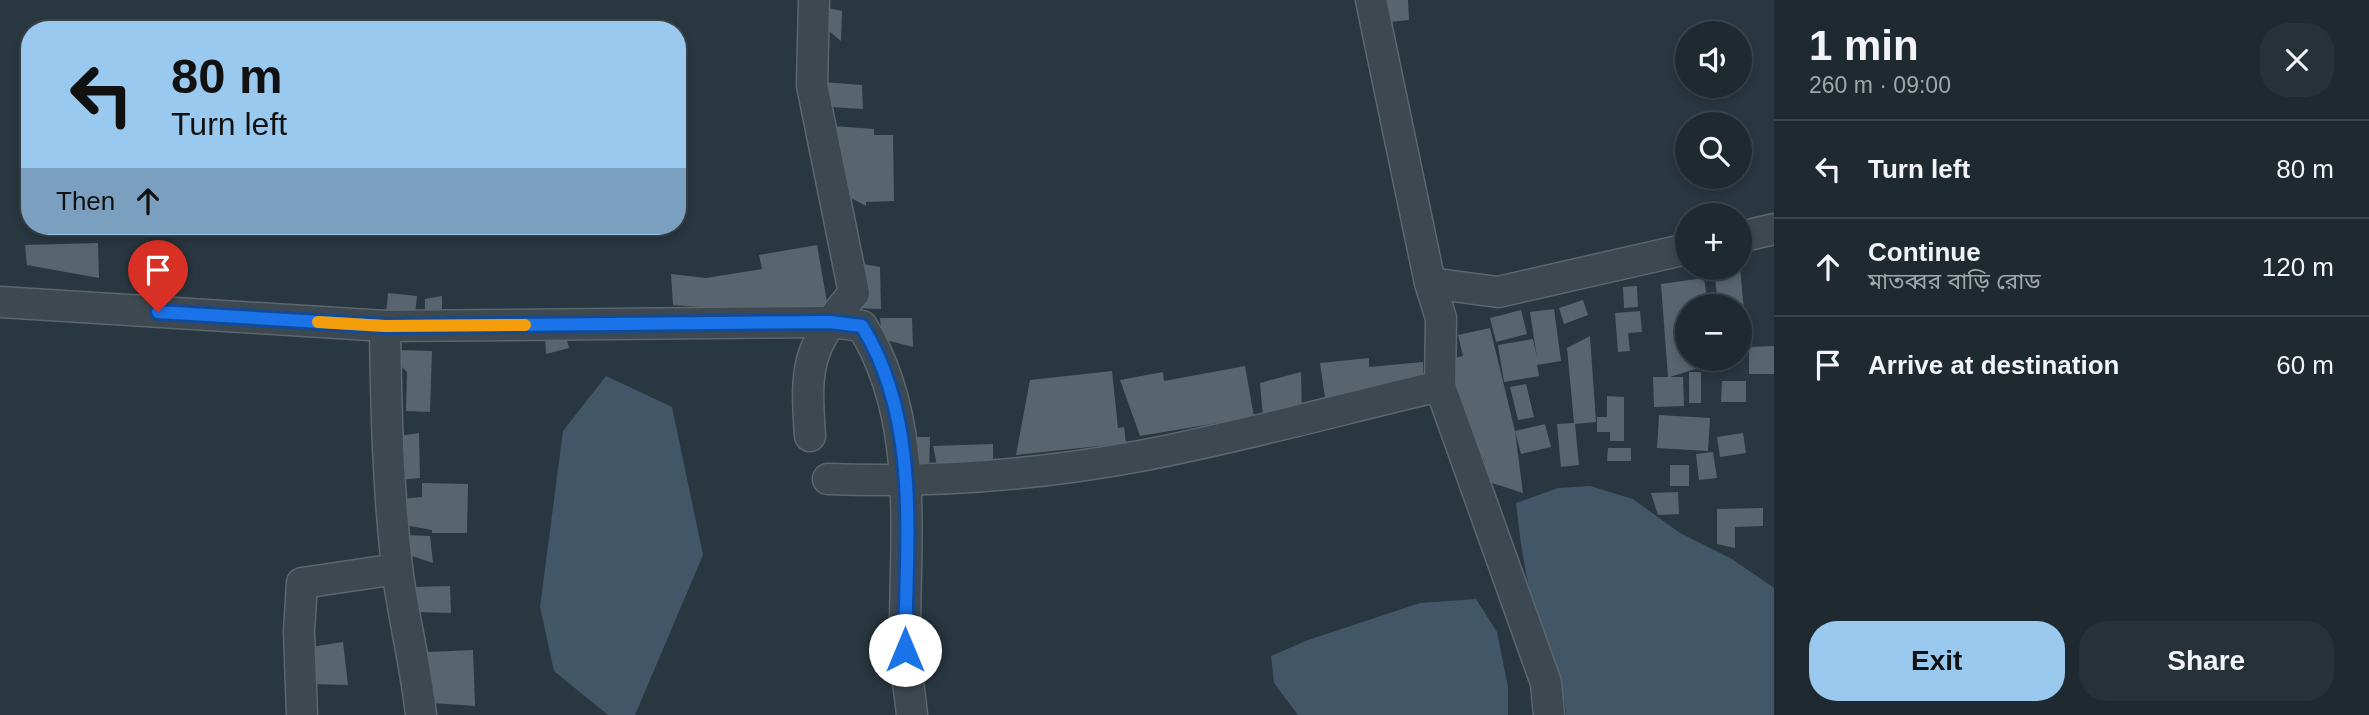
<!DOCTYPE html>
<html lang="en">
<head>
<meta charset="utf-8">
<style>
	:root { --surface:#1f2930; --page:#273138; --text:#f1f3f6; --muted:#a1a6ab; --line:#3c454c; --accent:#9ac9ef }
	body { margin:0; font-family:Arial,"Noto Sans Bengali",sans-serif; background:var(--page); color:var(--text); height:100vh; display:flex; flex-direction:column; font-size:26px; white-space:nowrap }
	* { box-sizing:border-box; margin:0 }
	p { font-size:23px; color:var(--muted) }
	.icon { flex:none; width:38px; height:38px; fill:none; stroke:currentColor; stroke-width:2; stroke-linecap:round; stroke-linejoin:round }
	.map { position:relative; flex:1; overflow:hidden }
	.side { display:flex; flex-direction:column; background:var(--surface); width:595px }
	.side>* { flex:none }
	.banner { position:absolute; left:21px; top:21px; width:665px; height:214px; border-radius:28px; box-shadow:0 4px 10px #0003,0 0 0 2px var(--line); background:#9ac9ef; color:#111; overflow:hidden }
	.controls { position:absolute; left:1675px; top:21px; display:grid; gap:14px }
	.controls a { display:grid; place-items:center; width:77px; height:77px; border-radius:50%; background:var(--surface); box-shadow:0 4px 10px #0003,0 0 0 2px var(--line); font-size:35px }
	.pin { position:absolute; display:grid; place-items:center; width:60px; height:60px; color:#fff; margin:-72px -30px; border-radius:50% 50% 50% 0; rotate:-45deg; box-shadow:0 0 7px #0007 }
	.pin .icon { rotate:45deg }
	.me { position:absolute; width:77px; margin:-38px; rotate:0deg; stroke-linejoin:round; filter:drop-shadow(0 0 5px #0008) }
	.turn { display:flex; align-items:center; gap:24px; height:147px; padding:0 35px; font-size:32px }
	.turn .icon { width:91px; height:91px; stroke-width:2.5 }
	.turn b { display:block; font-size:49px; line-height:60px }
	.then { display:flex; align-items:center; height:66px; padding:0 35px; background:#0003; gap:14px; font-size:26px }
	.round { display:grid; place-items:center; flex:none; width:74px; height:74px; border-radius:28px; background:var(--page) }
	.summary { display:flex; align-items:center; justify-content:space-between; height:119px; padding:0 35px }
	h1 { font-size:42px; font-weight:600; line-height:52px }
	.primary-button { display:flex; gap:14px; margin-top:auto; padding:14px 35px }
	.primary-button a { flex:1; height:80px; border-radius:28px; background:var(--accent); color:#111; font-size:28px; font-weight:600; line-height:80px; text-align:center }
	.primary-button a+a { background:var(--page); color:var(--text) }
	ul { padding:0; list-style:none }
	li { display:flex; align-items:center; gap:21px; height:98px; padding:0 35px; border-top:2px solid var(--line) }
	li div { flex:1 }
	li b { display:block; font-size:26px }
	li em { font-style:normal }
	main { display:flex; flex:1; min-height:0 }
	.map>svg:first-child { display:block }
	.water { fill:#415767 }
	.building { fill:#58656f }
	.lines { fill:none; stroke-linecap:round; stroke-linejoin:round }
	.street-casing { stroke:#5b666d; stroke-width:33 }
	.street { stroke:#3d4850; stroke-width:30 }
	.route-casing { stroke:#114b97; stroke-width:18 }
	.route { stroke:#1a73e8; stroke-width:12 }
	.slow { stroke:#f59e0b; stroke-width:12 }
</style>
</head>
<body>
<main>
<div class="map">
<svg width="1774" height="715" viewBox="0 0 1774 715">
	<rect width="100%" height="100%" fill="#293740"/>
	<g class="water">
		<path d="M606,376L672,407L703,555L635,715H608L554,671L540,607L563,431Z"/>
		<path d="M1590,486L1633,499L1680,533L1732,559L1774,588V715H1566C1564,677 1546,642 1534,605C1524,572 1520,538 1516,503L1558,488Z"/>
		<path d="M1476,599L1497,632L1508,687V715H1298L1274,683L1271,656L1308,640L1420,603Z"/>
	</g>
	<g class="building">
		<path d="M1378,0H1408L1409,20L1380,23Z"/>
		<path d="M823,7L842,11L841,41L824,27Z"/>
		<path d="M822,82L862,85L863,109L830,107Z"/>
		<path d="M833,126L874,129V135H893L894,201L866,202V206L847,196Z"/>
		<path d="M98,243L99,278L27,265L25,245Z"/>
		<path d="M817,245L828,308L783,313L673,305L671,274L706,278L762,269L759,255Z"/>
		<path d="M858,263L880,267L881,309L858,308Z"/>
		<path d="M1714,268H1740L1746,331L1740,332V306H1718Z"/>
		<path d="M1704,278L1708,306H1687V359H1716L1717,362L1670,377H1683L1684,406L1654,407L1653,377H1668L1661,284Z"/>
		<path d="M1637,286L1638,307L1624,308L1623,287Z"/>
		<path d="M388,293L417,296L415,314L386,316Z"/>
		<path d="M442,296V312H425V299Z"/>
		<path d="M1583,300L1588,315L1564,324L1559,308Z"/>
		<path d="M1554,309L1561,361L1537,365L1539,376L1504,382L1498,345L1533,339L1537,358L1530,312Z"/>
		<path d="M1521,310L1527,334L1496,342L1490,318Z"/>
		<path d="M1640,311L1642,332L1628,333L1630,351L1618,352L1615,313Z"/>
		<path d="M880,318H912L913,347L882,339Z"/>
		<path d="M1490,328L1515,431L1545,424L1551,447L1521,454L1515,431L1523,493L1489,482L1484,459L1474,445L1447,359L1463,356L1458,335Z"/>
		<path d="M565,333L569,348L546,354L545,336Z"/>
		<path d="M1590,336L1596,422L1575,424L1579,465L1561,467L1557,424L1574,423L1567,348Z"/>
		<path d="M1774,346V374H1749V347Z"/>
		<path d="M396,350L432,351L430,412L406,411L407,372L397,362Z"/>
		<path d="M1369,358V367L1423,362V383L1325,398L1320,363Z"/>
		<path d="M1245,366L1254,417L1140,436L1120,380L1163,372L1164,381Z"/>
		<path d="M1112,371L1118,428L1124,427L1126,443L1016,455L1030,380Z"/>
		<path d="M1301,372L1302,413L1263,417L1260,383Z"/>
		<rect x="1689" y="372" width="12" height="31"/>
		<path d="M1722,381H1746V402H1721Z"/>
		<path d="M1526,384L1534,417L1518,420L1510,387Z"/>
		<path d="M1607,396L1624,397V441H1610V432H1597V417H1607Z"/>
		<path d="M1659,415L1710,418L1708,451L1657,448Z"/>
		<path d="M419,433L420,478L400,480L399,436Z"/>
		<path d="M1743,433L1746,453L1720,457L1717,437Z"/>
		<path d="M910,437H930L929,472L912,468Z"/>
		<path d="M993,444V469L939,475L933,446Z"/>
		<path d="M1608,448H1631V461H1607Z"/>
		<path d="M1713,452L1717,478L1699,480L1696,454Z"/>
		<rect x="1670" y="465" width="19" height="21"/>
		<path d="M422,483L468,484L467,533H432V530L404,525L400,499L422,497Z"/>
		<path d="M1678,492L1679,514L1658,515L1651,493Z"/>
		<path d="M1763,508V526L1735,527V548L1717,544V509Z"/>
		<path d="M406,535L430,536L433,563L406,554Z"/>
		<path d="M450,586L451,613L418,612L412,587Z"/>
		<path d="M343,642L348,685L310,684L304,648Z"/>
		<path d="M473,650L475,706L432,703L428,652Z"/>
	</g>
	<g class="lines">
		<defs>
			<g id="street">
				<path d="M1371,0L1430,283"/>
				<path d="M1740,237L1774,229"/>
				<path d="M0,302L385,326L830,322L862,326C921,420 904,540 905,646C905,669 910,692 912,715"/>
				<path d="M385,326C386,407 388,487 397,567C403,617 416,665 421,715"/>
				<path d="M810,436C805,365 807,348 854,293L812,85L814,0"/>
				<path d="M828,479C933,483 1037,475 1140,456C1241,437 1341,409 1440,386"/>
				<path d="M302,715L299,631L302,583L397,569"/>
				<path d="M1549,715L1546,683L1440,386L1441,318L1430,283L1498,292L1687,249"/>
			</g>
		</defs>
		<use href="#street" class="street-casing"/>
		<use href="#street" class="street"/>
	</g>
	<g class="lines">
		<defs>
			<path id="route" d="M158,312L385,326L830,322L862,326C921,421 906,543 905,650"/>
		</defs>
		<use href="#route" class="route-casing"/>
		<use href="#route" class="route"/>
		<path class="slow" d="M318,322L385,326L525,325"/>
	</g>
</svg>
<div class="controls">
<a><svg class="icon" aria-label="sound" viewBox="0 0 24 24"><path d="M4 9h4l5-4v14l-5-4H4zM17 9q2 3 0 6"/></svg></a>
<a><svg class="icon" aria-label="search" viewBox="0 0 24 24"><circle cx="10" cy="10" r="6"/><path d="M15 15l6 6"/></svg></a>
<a>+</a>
<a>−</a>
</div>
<div class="pin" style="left:158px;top:312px;background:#d93025"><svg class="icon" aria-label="arrive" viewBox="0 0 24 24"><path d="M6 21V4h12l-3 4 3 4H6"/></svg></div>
<svg class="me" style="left:905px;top:650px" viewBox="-20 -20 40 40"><circle r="19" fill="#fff"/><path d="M0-13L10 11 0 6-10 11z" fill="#1a73e8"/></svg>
<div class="banner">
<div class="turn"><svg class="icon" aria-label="left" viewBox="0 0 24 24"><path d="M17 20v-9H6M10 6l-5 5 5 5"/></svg><div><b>80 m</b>Turn left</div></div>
<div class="then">Then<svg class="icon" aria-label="ahead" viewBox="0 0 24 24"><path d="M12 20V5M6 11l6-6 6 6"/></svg></div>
</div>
</div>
<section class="side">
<div class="summary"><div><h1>1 min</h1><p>260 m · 09:00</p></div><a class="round"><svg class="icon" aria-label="close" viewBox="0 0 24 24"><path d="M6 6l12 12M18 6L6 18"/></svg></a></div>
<ul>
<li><svg class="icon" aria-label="left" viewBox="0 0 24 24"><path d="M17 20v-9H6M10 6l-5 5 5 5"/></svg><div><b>Turn left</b></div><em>80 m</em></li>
<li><svg class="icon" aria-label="ahead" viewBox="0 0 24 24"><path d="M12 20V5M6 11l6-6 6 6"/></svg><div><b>Continue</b><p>মাতব্বর বাড়ি রোড</p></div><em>120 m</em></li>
<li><svg class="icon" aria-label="arrive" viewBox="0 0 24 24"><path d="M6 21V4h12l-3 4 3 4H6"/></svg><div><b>Arrive at destination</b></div><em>60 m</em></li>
</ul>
<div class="primary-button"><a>Exit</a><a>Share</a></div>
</section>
</main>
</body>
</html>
